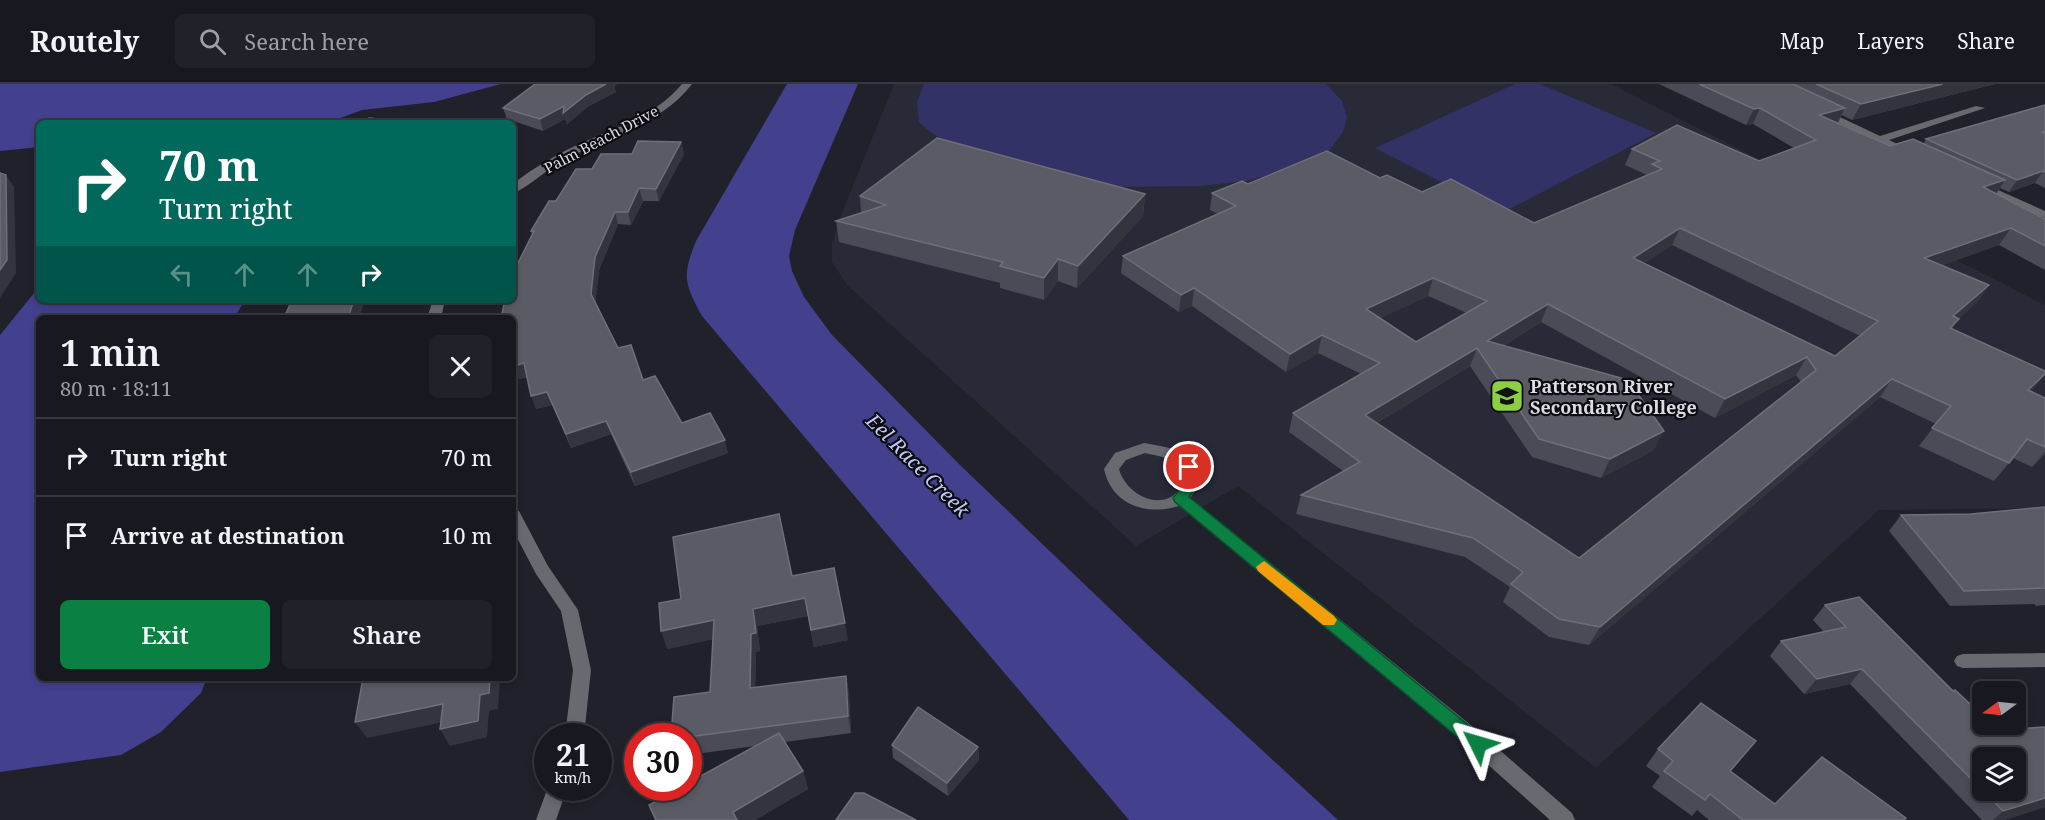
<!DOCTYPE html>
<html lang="en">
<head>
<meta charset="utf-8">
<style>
	:root { --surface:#181920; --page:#212229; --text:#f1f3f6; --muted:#9fa0a5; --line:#36383e; --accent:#0b8043 }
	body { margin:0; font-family:"Noto Serif",serif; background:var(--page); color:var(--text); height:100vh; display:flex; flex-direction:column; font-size:22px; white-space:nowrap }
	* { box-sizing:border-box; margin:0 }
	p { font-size:20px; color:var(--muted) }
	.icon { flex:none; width:33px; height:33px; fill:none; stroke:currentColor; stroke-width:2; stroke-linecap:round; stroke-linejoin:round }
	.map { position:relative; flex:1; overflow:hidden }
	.details { position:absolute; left:36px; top:231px; width:480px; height:366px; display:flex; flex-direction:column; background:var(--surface); border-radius:9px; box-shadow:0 3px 9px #0003,0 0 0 2px var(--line) }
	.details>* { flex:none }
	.guide { position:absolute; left:36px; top:36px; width:480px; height:183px; border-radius:9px; box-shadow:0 3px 9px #0003,0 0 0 2px var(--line); background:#00695c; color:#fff; overflow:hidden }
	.needle { width:39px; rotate:255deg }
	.controls { position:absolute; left:1972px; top:597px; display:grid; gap:12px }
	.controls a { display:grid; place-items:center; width:54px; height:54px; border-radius:9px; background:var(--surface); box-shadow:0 3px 9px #0003,0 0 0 2px var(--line); font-size:30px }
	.speed { position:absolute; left:534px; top:639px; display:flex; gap:12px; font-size:30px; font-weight:700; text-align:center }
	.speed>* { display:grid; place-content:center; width:78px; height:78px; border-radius:50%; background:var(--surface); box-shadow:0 3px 9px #0003,0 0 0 2px var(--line); line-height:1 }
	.speed small { font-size:15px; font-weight:400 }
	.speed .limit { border:9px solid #d22; background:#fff; color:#111 }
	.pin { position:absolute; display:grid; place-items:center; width:51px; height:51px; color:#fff; margin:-26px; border:3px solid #fff; border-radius:50%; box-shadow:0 2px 6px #0007 }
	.me { position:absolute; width:66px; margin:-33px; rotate:310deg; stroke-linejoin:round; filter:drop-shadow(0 0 4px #0008) }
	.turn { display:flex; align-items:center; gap:21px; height:126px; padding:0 24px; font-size:27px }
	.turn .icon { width:78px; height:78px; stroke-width:2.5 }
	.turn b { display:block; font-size:42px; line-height:51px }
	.lanes { display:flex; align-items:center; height:57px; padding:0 24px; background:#0003; justify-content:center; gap:30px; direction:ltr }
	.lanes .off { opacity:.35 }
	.round { display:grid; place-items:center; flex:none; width:63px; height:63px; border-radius:9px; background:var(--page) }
	.head { display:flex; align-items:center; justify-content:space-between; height:102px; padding:0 24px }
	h1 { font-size:36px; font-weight:600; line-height:45px }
	.action { display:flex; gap:12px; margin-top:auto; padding:12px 24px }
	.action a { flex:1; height:69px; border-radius:9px; background:var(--accent); color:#fff; font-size:24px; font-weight:600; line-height:69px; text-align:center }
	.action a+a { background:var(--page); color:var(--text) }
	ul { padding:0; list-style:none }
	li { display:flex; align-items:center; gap:18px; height:78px; padding:0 24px; border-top:2px solid var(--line) }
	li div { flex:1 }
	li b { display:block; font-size:22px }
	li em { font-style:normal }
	header { display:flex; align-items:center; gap:36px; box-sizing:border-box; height:84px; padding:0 30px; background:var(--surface); border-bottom:2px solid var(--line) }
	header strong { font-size:28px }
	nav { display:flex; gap:33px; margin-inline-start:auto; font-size:21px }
	.search { width:420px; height:54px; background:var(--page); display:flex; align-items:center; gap:15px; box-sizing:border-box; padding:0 21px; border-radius:9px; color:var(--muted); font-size:22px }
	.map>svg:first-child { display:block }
	.built { fill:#292a38 }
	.green { fill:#333267 }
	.water { fill:#43408d }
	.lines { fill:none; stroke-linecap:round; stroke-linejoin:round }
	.minor { fill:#696a6f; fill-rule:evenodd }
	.wall { fill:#4a4b56; fill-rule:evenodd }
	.shaded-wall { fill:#33343e }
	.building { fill:#5a5b65; stroke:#6e6f79; stroke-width:1.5; fill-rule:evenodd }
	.route { fill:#0b8043; stroke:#07532c; stroke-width:1.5 }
	.slow { fill:#f59e0b }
	.labels { text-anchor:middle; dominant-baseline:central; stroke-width:4.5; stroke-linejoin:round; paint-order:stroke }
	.far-street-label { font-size:15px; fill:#dcdce3; stroke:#0b0b10 }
	.poi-label { font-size:18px; font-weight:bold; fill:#dcdce3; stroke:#0b0b10; text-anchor:start }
	.water-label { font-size:20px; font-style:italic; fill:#c3c7f3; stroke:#0b0b10 }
</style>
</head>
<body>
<header>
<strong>Routely</strong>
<div class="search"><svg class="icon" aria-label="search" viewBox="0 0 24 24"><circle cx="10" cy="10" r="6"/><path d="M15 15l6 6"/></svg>Search here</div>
<nav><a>Map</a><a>Layers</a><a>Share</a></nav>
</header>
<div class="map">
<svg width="2045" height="736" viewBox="0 0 2045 736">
	<rect width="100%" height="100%" fill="#20212b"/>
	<path class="built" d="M894,0H1611L2045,221V424L1879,426L1596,684L1238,402L1136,462L848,202L832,178V159L840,134Z"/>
	<g class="green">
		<path d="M924,0H1326L1342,17L1347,33L1343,48L1329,67L1312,78L1281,88L1245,97L1200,102L1100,103L954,63L929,47L919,38L917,18Z"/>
		<path d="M1515,0H1540L1656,49L1502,129L1375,64Z"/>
	</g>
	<g class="water">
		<path d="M0,0H501L434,18L362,26L327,39H39V63L0,67Z"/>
		<path d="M787,0H858L795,146L789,172L792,187L804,213L832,251L960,381L1150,563L1338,736H1129L702,232C684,199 682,192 696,157Z"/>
		<path d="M39,203V216H245L234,234H39V594H207L201,609L161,648L121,671L0,688V251Z"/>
	</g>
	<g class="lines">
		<g class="minor">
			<path d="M682,0H692C659,43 604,53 559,79C545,87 526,105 513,109V100C534,83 559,69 584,58C620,42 656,31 682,0Z"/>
			<path d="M1976,22L1985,24L1889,56L1915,68L1916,70L1911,73L1816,28L1825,26L1880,52Z"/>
			<path d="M1980,98L2045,127V134L1976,103V99Z"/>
			<path d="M433,216H445L441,234H427Z"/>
			<path d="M1144,359C1175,365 1193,364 1200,400L1190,414L1472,642L1572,729L1575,736H1550L1458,654L1179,422C1146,432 1112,421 1104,385L1115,369ZM1145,369C1167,374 1180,374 1184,399C1180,404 1176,410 1171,413C1150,424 1124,405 1119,385L1126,376Z"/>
			<path d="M513,425L519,427L548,482L578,526L591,586L584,652H565L573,586L561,527L536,490L513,446Z"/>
			<path d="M2045,569V583L1963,584L1957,582L1954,577L1957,572L1963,570Z"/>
			<path d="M548,703L567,704L556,736H536Z"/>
		</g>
	</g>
	<g class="wall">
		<path d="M535,0H617L614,2L616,8L589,22L567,40L565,35L543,47L507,35L503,24Z"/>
		<path d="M1659,0H1995L1852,36L1842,31L1838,39L1890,62L1924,59L1926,55L2045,21V104L2035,99L2009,108L2000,104L1996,110L2045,135V186L1999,161L1942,181L1989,201L1977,218L1958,235L1952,245L2031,308L2045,314V370L2032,383L2013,374L1994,397L1919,362L1936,340L1880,313L1589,561L1549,553L1503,518L1510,503L1465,473L1296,430L1301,411L1343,387L1289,348L1293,329L1361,290L1318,269L1286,288L1192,222L1179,228L1121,189L1123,172L1218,130L1210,126L1212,109L1248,100L1380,94L1422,108L1534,139L1647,91L1625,81L1632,65L1759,77L1794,64L1753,40L1746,41ZM1672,161L1860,252L1835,272L1644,179ZM1428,212L1467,229L1416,258L1380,234ZM1541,238L1715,334L1796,291L1801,298L1579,474L1377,339L1470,282L1532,373L1601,394L1654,366L1503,262Z"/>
		<path d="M681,58L684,70L659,117H643L631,141L618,140L599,186L595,219L618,264L643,296L682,339L728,369L635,402L611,350L571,364L552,321L536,325L527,293L519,295L513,280L532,151L531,147L556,117L592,85L632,70Z"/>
		<path d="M1145,110L1143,132L1077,204L1058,197L1044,216L1000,204V199L839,158L836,137L861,129L860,112Z"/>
		<path d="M2045,423V521L2036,522L2034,520L1950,522L1889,447L1901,431L1971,430Z"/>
		<path d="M792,492L848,556L814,563L808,532L757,542L760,567L756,568L755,604L846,592L849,609L851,649L785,658L803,687L808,705L755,736H655L649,721L755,662L688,671V652L710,608L713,555L667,565Z"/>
		<path d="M1825,521L1953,607L1998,646L2045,643V723L2004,736H1982L1850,600L1804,610L1770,572L1781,557L1824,548L1813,536Z"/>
		<path d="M1756,657L1731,687L1775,720L1904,736H1709L1697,726L1692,732L1652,703L1660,692L1646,682L1658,665Z"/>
		<path d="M892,661L978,663L979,676L948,712L893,674Z"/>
	</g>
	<g class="shaded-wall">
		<path d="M606,0H617L614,2L616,8L589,22L567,40L565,35L543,47L540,35Z"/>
		<path d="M1943,0H1995L1852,36L1861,20Z"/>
		<path d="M1760,24L1753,40L1746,41L1754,25Z"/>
		<path d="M1845,24L1837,40L1819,31Z"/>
		<path d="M681,58L684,70L659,117L656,105Z"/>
		<path d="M2043,87L2035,99L2009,108L2017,96Z"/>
		<path d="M6,91L14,103L16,189L0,214V186Z"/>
		<path d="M2005,96L1994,113L1983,103Z"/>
		<path d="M639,104L643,117L631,141L628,128Z"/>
		<path d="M1145,110L1143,132L1077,204L1078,182Z"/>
		<path d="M615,128L618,140L599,186L595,223L591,210L595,173Z"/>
		<path d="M1680,144L1672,161L1625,192L1633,174Z"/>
		<path d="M2011,144L1999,161L1913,192L1924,174Z"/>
		<path d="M1058,175V197L1044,216V194Z"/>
		<path d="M1433,194L1428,212L1362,243L1366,225Z"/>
		<path d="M1989,201L1977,218L1941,250L1953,232Z"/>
		<path d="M1194,204L1192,222L1179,228L1181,211Z"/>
		<path d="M354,216H365L359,234H350L349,231Z"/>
		<path d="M1548,220L1541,238L1483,274L1487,257Z"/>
		<path d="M1322,251L1318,269L1286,288L1290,270Z"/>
		<path d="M1477,264L1470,282L1360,349L1365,331Z"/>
		<path d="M1807,273L1796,291L1715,334L1725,315Z"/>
		<path d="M524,279L529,292L519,295L514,282Z"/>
		<path d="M2045,290L2033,306L2013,325L2028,306Z"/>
		<path d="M1892,295L1880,313L1589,561L1600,543Z"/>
		<path d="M547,308L552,321L536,325L531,312Z"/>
		<path d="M606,337L611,350L571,364L566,350Z"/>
		<path d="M1664,347L1654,366L1601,394L1610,375Z"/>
		<path d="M725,356L728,369L635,402L631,388Z"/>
		<path d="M2045,368V370L2032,383Z"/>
		<path d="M805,514L808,532L757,542L760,567L756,568L755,622L750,604L751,550L753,525Z"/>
		<path d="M714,536L719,554L667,565L661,547Z"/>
		<path d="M845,539L848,556L814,563L811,546Z"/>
		<path d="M1862,585L1850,600L1804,610L1817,595Z"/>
		<path d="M846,592L849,609L851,649L848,632Z"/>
		<path d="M490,594H500L498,625L489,627L487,653L450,662L440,645L480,611Z"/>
		<path d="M443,620L453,636L367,654L355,638Z"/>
		<path d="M978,663L979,676L948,712L947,699Z"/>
		<path d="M803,687L808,705L755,736H735L733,728Z"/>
		<path d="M2045,714V723L2004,736H1993L2003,727Z"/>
	</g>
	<g class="building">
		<path d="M535,0H606L586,11L563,29L564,22L540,35L503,24Z"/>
		<path d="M1699,0H1793L1845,24L1819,31L1890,62L1913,55L2005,96L1983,103L2045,135V162L2011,144L1924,174L1989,201L1953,232L1959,235L1950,244L2045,287V290L2028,306L2045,314V363L2027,355L2009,379L1932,344L1951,322L1892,295L1600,543L1559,535L1511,500L1523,488L1473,454L1301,411L1360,378L1293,329L1380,279L1322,251L1290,270L1194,204L1181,211L1123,172L1236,122L1212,109L1242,97L1248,100L1327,67L1380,94L1387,91L1422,108L1451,95L1534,139L1662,85L1652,80L1660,77L1632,65L1677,41L1759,77L1816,56L1760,24L1754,25ZM1680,144L1878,237L1835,272L1633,174ZM1433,194L1487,217L1416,258L1366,225ZM1548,220L1725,315L1807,273L1816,286L1579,474L1365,331L1477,264L1539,355L1610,375L1664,347L1628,296L1487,257Z"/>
		<path d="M1816,0H1943L1861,20Z"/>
		<path d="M2045,21V48H2041L2045,49V88L2043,87L2017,96L1926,55Z"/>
		<path d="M369,34L414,39H362Z"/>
		<path d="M937,54L1145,110L1078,182L1058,175L1044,194L1000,182L1003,178L836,137L886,121L860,112Z"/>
		<path d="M638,57L681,58L656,105L639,104L628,128H615L595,173L591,210L618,264L631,261L643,296L655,292L682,339L710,329L725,356L631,388L606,337L566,350L547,308L531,312L524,279L514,282L513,279V234H501L505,216H513V189L534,147H531L549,117H556L576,85H592L601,70H632Z"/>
		<path d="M0,89L6,91L7,176L0,186Z"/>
		<path d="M292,216H354L349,231L350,234H284Z"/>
		<path d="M2045,423V504L1964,507L1901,431L1971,430Z"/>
		<path d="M779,430L792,492L834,484L845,539L811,546L805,514L753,525L756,549L751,550L750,604L846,592L848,632L688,653V652H671L674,613L710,608L714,536L661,547L659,519L681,515L673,453Z"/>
		<path d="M1859,513L1953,607L1955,606L1983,632V640H1992L1998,646L2045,643V714L2003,727L1862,585L1817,595L1781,557L1846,543L1825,521ZM1983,674H2016V706H1983Z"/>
		<path d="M363,594H490L489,609L480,611L478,637L440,645L443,620L355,638Z"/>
		<path d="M1701,619L1756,657L1730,687L1775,720L1822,673L1906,734L1904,736H1743L1710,710L1705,716L1664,687L1673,677L1658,665Z"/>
		<path d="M918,623L978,663L947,699L892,661Z"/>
		<path d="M779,649L803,687L733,728L737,736H656L649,721L681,704H688V699Z"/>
		<path d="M855,709H864L916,736H836Z"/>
	</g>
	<path class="route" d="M1189,378L1196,383L1199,400L1189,413L1484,654L1487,660L1484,665L1478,667L1472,665L1175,418L1173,414L1185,399L1182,383Z"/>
	<path class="slow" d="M1264,477L1334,532L1337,536L1334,541H1323L1258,487L1256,483Z"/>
	<defs>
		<symbol id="school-square" viewBox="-11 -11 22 22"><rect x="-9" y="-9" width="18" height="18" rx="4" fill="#8dce45" stroke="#0b0b10"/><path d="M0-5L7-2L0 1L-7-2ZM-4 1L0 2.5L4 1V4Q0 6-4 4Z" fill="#111"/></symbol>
	</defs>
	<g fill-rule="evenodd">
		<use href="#school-square" x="1488" y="293" width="38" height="38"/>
	</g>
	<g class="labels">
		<g class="far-street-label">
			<text transform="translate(601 55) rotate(-28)">Palm Beach Drive</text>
		</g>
		<g class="poi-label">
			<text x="1530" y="302">Patterson River<tspan x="1530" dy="21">Secondary College</tspan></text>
		</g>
		<g class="water-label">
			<text transform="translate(918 381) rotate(45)">Eel Race Creek</text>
		</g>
	</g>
</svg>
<div class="controls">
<a><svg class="needle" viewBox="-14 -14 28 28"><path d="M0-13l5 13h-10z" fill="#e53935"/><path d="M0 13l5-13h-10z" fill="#9fa0a5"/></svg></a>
<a><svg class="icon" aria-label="layers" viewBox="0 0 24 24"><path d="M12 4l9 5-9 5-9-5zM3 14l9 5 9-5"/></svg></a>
</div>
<div class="speed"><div>21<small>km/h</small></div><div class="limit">30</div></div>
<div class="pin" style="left:1189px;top:383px;background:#d93025"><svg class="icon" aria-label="arrive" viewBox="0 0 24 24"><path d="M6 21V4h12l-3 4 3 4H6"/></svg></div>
<svg class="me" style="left:1478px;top:660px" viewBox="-20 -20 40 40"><path d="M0-17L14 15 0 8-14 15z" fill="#0b8043" stroke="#fff" stroke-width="4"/></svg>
<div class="guide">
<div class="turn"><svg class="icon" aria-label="right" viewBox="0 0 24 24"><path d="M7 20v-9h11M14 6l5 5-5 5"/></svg><div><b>70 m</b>Turn right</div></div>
<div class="lanes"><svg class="icon off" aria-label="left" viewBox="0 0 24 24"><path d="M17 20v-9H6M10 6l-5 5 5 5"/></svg><svg class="icon off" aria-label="ahead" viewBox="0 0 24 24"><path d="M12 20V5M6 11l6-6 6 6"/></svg><svg class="icon off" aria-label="ahead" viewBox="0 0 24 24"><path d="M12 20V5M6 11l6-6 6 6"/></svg><svg class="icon" aria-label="right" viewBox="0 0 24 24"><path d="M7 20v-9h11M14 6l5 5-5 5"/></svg></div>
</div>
<section class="details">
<div class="head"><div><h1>1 min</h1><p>80 m · 18:11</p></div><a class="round"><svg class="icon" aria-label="close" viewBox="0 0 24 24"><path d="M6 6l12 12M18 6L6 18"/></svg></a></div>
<ul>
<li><svg class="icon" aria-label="right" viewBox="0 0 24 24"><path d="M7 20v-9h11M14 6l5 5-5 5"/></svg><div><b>Turn right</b></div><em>70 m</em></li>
<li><svg class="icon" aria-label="arrive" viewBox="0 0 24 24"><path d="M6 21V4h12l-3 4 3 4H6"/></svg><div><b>Arrive at destination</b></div><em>10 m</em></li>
</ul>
<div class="action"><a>Exit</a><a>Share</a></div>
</section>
</div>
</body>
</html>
